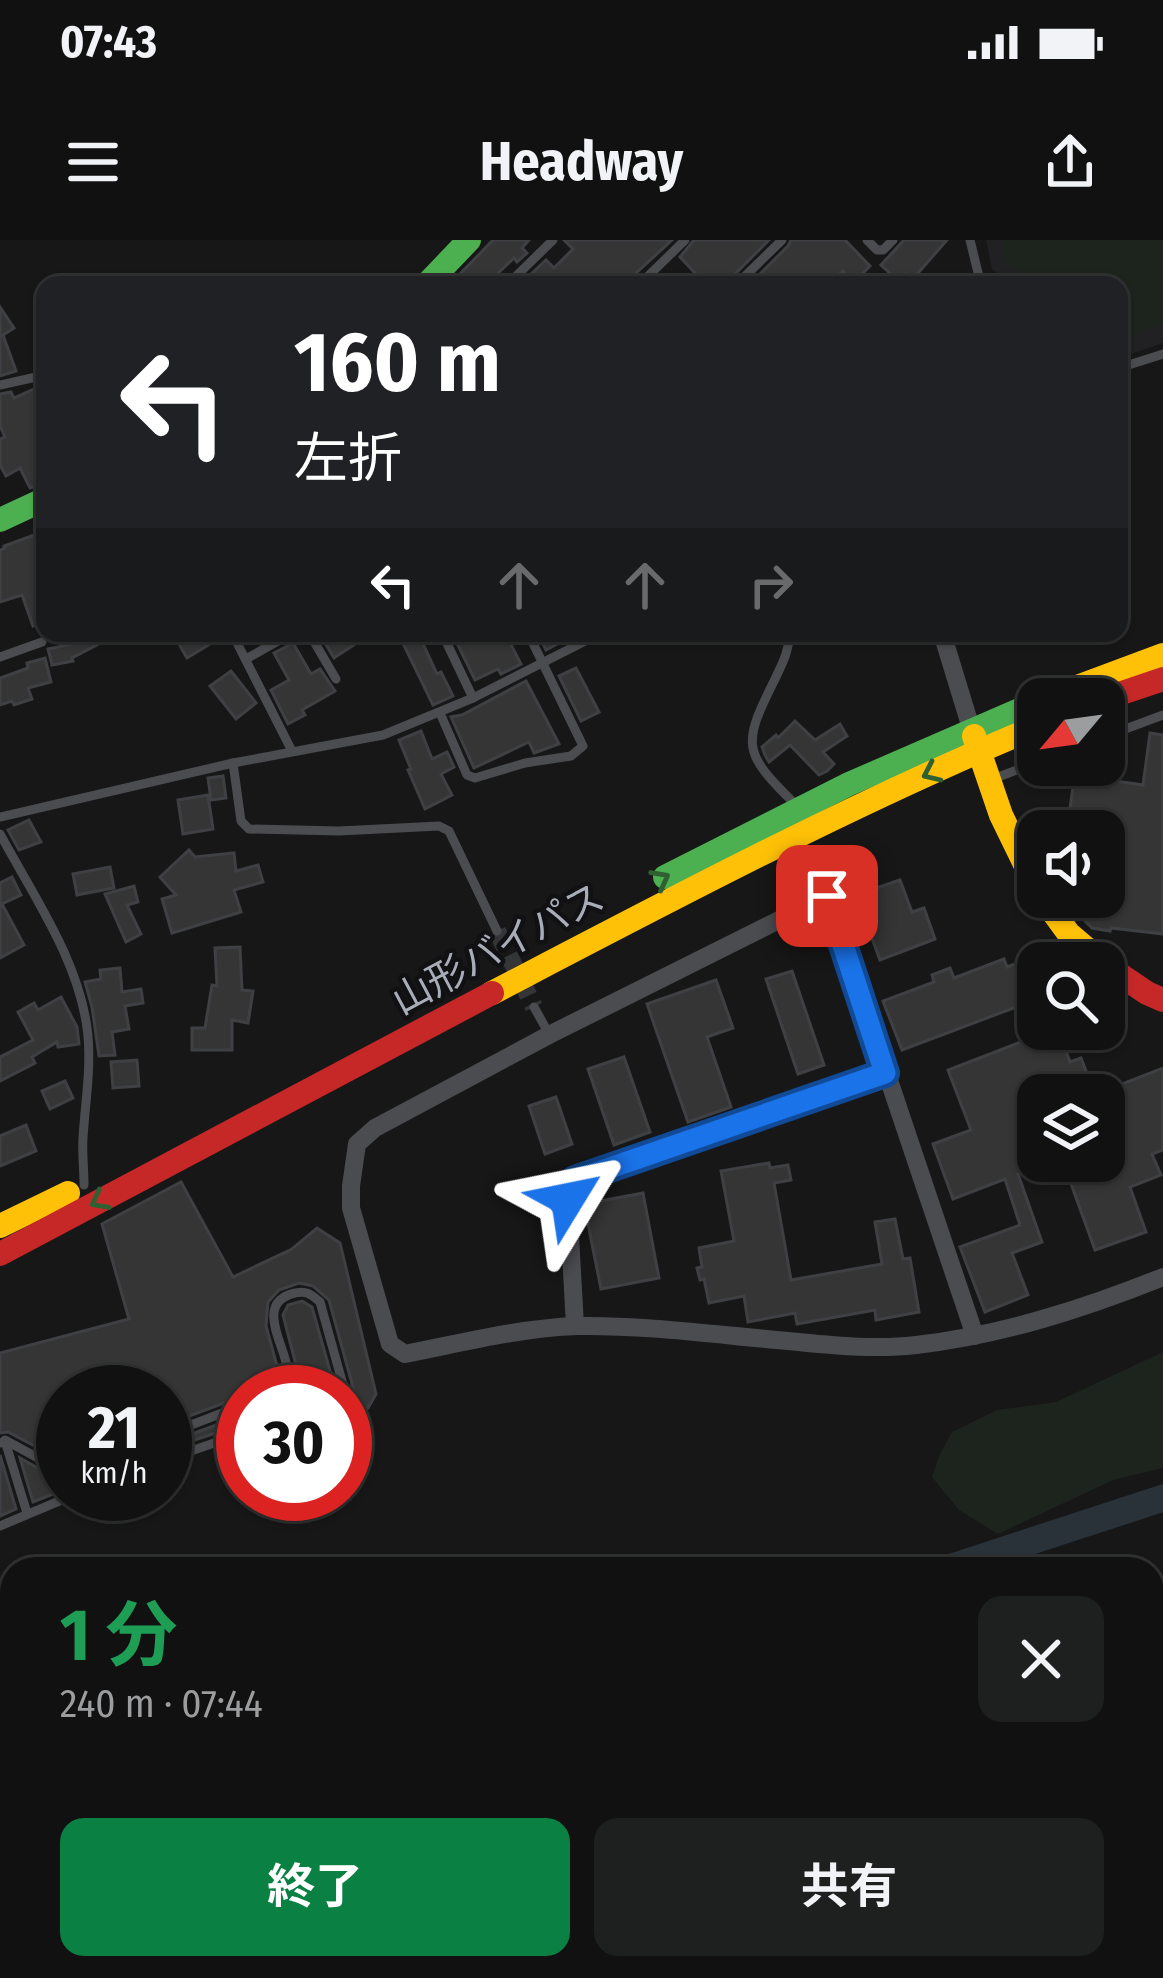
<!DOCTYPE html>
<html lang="ja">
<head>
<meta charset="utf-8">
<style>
	:root { --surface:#111; --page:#1e1f1f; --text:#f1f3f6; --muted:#9c9d9f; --line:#303131; --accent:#0b8043 }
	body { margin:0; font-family:"Fira Sans Condensed","Noto Sans JP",sans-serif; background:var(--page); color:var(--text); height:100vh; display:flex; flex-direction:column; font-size:45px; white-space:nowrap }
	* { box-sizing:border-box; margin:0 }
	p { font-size:39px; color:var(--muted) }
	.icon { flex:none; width:66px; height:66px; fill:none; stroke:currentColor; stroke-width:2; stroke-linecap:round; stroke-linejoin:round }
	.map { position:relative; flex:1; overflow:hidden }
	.drawer { position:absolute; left:0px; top:1317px; width:1164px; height:423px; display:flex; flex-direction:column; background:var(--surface); border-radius:36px 36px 0 0; box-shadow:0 3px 9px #0004,0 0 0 3px var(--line) }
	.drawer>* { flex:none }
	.banner { position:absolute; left:36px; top:36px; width:1092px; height:366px; border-radius:24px; box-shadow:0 3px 9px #0004,0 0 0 3px var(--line); background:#202124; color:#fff; overflow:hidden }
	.needle { width:78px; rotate:241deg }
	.fabs { position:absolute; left:1017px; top:438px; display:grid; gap:24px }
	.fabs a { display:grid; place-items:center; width:108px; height:108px; border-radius:24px; background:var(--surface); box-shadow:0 3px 9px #0004,0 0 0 3px var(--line); font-size:60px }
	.speed { position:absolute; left:36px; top:1125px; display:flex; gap:24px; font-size:60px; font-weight:700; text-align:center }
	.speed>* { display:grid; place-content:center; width:156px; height:156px; border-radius:50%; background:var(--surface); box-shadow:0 3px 9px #0004,0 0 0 3px var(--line); line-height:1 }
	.speed small { font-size:30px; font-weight:400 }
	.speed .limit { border:18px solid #d22; background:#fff; color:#111 }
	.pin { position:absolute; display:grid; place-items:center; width:102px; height:102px; color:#fff; margin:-51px; border-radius:24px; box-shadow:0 6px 18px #0006 }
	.me { position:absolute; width:132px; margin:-66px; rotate:55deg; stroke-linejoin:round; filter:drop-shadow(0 0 9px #0008) }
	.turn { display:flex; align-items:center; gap:42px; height:252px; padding:0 60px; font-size:54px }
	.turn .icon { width:156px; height:156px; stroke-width:2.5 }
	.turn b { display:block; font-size:84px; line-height:102px }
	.lanes { display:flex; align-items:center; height:114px; padding:0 60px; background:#0003; justify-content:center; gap:60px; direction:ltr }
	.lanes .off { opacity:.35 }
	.round { display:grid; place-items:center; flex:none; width:126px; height:126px; border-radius:24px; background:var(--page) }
	.summary { display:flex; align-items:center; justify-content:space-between; height:204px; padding:0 60px }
	h1 { font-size:72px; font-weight:700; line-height:90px; color:#1e9e55 }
	.primary-button { display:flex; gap:24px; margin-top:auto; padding:24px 60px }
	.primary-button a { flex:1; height:138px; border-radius:24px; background:var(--accent); color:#fff; font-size:48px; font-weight:700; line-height:138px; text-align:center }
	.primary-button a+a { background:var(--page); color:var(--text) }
	.status { display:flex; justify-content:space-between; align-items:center; height:84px; padding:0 60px; background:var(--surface); direction:ltr }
	.status svg { height:33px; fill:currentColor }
	header { display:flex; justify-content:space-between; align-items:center; height:156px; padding:0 60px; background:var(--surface); font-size:54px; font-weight:700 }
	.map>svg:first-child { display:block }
	.built { fill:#212123 }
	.green { fill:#1d241e }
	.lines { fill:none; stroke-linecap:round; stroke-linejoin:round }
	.river { stroke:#2a3239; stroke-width:27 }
	.building { fill:#353536; stroke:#3f4043; stroke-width:3 }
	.street-tunnel { stroke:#343537; stroke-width:18; stroke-dasharray:18 9; stroke-linecap:butt }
	.lane { stroke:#4b4c50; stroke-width:9 }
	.street { stroke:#4b4c50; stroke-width:18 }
	.fast { stroke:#4caf50; stroke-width:24 }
	.slow { stroke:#ffc107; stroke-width:24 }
	.jam { stroke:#c62828; stroke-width:24 }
	.oneway { stroke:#2e6032 }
	.route-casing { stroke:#114b97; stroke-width:30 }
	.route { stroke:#1a73e8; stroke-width:21 }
	.labels { text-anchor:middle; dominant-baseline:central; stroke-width:9; stroke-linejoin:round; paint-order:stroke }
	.street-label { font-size:39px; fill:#a8adb8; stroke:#111113 }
</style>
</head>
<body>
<div class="status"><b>07:43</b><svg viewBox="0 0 49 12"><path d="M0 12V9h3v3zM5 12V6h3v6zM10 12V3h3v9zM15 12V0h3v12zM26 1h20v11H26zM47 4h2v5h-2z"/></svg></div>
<header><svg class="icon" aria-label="menu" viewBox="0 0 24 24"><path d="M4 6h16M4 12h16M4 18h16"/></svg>Headway<svg class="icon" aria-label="share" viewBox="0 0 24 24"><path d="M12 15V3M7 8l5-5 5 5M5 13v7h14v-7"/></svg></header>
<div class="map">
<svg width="1163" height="1738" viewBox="0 0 1163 1738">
	<rect width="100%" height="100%" fill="#171717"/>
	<path class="built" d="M986,0H1163V103L1119,118V45H1013L992,29Z"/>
	<g class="green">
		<path d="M1001,0H1163V84L1119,99V45H1030L1028,37L1005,21Z"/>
		<path d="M1163,1112V1228L1113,1240L998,1294L959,1270L932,1237L939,1216L952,1192L997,1170L1056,1162Z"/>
	</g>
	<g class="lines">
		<g class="river">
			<path d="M946,1329L1163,1258"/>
			<path d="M0,1437L12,1432"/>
		</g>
	</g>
	<g class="building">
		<path d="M493,0H529L522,8L527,13L517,22L514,18L494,37L498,45H453L461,38L459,35Z"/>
		<path d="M564,0H672L623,45H539L530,35L546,20L554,28L573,9Z"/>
		<path d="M694,0H769L730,39L727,45H706L680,17Z"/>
		<path d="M791,0H845L870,26L854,42L843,31L827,45H749L788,6Z"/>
		<path d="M904,0H947L912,40L905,34L898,41L881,25Z"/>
		<path d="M0,67L14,88L3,95L16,131L0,136Z"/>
		<path d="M45,144V186L38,190L45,203V243L30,248L20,228L6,236L0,225V199L5,197L0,186V154L11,152L14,158Z"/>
		<path d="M45,291V382L33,386L22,355L0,362V310L5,308L4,306Z"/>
		<path d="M73,393H120L72,418L73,421L52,425L48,409L78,403Z"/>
		<path d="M182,393H210L215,401L187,418L175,397Z"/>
		<path d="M319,393H372L334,418Z"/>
		<path d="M398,393H421L426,402L423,404L437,434L441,432L453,456L433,465Z"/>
		<path d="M452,393H505L521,424L501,434L498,429L475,440Z"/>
		<path d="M538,393H578L546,410Z"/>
		<path d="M293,403L311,434L320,429L335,451L302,470L305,475L288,484L271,450L289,440L274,413Z"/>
		<path d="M45,418L51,442L28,448L32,459L14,465L12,461L0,465V438L28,428L27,423Z"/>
		<path d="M576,428L599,472L581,481L559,436Z"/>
		<path d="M231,431L256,463L236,479L210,446Z"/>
		<path d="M526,441L559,504L534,513L529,502L474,528L451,477L462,475Z"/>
		<path d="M795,481L815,500L840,484L847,496L823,512L834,524L827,531L819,535L790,505L769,522L765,515L762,507L776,495L778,498Z"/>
		<path d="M421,491L432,519L447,512L454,527L441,534L452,555L425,569L408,530L411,529L399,500Z"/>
		<path d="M1150,493L1163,495V694L1111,688L1110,691L1092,688L1062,657H1104V588L1068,582L1074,540L1080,541L1081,536L1143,545Z"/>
		<path d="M223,536L226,558L211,560L208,538Z"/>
		<path d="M208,555L213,589L183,594L178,560Z"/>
		<path d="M29,580L41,602L19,610L8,590Z"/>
		<path d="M189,610L195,617L234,613L236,631L258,625L263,642L234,650L241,672L172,693L162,659L176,655L160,637Z"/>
		<path d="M110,627L114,648L77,655L73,634Z"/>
		<path d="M12,637L21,655L2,664L24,705L0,718V643Z"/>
		<path d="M900,640L912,672L924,668L935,699L880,720L856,655Z"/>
		<path d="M134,646L138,662L127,665L141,694L126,702L105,654Z"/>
		<path d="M240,707L242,750L253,751L248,783L232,780V810H192V788H205L212,745L217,746L215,708Z"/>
		<path d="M1004,719L1007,727L1018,723L1032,761L902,810L883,761L934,742L932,735L950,728L954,738Z"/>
		<path d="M120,728L122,752L141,749L143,763L125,766L129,789L112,792L115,815L99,816L92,767L85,742L101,739L100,730Z"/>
		<path d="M792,731L824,825L798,834L766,739Z"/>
		<path d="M716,740L733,788L707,797L731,867L688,882L647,764Z"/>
		<path d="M61,757L77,787L79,804L58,807L57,802L32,817L35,823L0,841V817L33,800L18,772L34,763L38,770Z"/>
		<path d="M1060,794L1070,822L1081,818L1095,855H1026L1038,886V927L1018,934L1042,1002L1012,1013L1028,1055L985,1072L960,1007L1020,985L1005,939L953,959L933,904L971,890L948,830L1039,795L1041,802Z"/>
		<path d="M624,817L650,892L614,905L588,829Z"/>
		<path d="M137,820L139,846L113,848L111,822Z"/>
		<path d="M1163,828V910L1152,914L1161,935L1130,947L1146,992L1095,1010L1066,930L1092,921H1104V851Z"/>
		<path d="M65,841L73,858L50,869L42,851Z"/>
		<path d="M556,857L572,904L545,914L529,866Z"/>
		<path d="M26,885L36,911L0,926V896Z"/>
		<path d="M769,923L770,928L788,925L791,940L774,943L791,1040L882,1024L875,982L895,979L903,1019L910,1018L919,1072L876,1080L875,1070L797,1084L795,1073L748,1082L744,1056L709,1063L704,1039L700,1040L697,1028L702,1027L699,1008L734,1001L721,931Z"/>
		<path d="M181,942L233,1037L292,1009L317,988L340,1003L376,1154L368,1168L345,1180V1161L352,1157L354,1151L329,1060L313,1046L299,1043L279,1050L268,1062L266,1086L279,1133L277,1141L268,1152H243V1156L165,1185V1152H63V1217L52,1215L8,1192L0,1193V1113L129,1079L102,984Z"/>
		<path d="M643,953L659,1038L601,1049L584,964Z"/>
		<path d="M302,1061L312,1067L336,1152H292L297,1129L283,1075L288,1065Z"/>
		<path d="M243,1175V1184L165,1210V1204Z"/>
		<path d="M0,1215L16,1269L0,1276Z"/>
		<path d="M20,1218L45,1232L63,1235V1250L33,1262Z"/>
		<path d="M12,1668V1738H0V1677Z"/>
	</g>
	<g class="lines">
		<path class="street-tunnel" d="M497,691L534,767"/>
		<g class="lane">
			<path d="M867,0L877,10H883L893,0"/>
			<path d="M970,0L981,45"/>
			<path d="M507,45L553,0"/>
			<path d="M639,45L685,0"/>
			<path d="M736,45L782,0"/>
			<path d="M1119,128L1163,114"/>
			<path d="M0,145L45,135"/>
			<path d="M232,393L292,511"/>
			<path d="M309,393L336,439"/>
			<path d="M442,393L473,458"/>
			<path d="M789,393C790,410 782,424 775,439C742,505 742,512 795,564"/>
			<path d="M0,417L42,402"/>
			<path d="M246,419L292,393"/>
			<path d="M440,473L467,535L475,538L525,523L571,516L583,506L528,393"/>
			<path d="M1104,497L1163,475"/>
			<path d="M233,523L241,581L249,589L339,591L439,586L449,591L497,691"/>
			<path d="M993,539L1038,522"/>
			<path d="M0,577L233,523L383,495L473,458L601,393"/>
			<path d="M0,594C34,657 81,723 88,796C91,831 85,864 83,898C82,913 84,929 84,945"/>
			<path d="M534,767L549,794"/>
			<path d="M277,1152L285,1146C287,1138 289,1136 287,1127C283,1102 255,1062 295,1053C307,1050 312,1055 320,1062L345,1152"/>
			<path d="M165,1195L243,1165"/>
			<path d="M5,1200L49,1224L63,1226"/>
			<path d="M0,1203L5,1201L27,1273"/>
			<path d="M165,1220L243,1193"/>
			<path d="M0,1286L76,1254"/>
			<path d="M1152,1463L1163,1459"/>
			<path d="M291,1728L294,1738"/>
			<path d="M451,1728L453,1738"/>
			<path d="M793,1728L803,1738"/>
			<path d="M952,1728L957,1738"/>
			<path d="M195,1738L260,1728"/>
			<path d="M978,1738L1003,1728"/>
			<path d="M1110,1738V1728"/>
		</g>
		<g class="street">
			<path d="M942,393L971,488"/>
			<path d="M575,1086L568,959L575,940L885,833"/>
			<path d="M975,1096L827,656L549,795L375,888L357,904L351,946V968L390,1104L405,1114C461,1103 520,1088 577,1086C647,1085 718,1095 788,1101C831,1105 873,1110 916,1105C1002,1095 1083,1069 1163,1037"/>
			<path d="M1152,1576L1163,1577"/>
			<path d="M822,1738L841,1728"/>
		</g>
		<g class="fast">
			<path d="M426,45L469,0"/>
			<path d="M0,280L45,259"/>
			<path d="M665,637L849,544L1038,462"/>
		</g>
		<g class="slow">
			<path d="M1045,459L1163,415"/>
			<path d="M974,496L1001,575L1038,651"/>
			<path d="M1042,657L1069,694L1103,723"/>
			<path d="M492,753C672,659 851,564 1038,486"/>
			<path d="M0,986L68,953"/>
		</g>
		<g class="jam">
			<path d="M1104,459L1163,439"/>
			<path d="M1104,724L1147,753L1163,760"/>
			<path d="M0,1014L492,753"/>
		</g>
	</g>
	<defs><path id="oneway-chevron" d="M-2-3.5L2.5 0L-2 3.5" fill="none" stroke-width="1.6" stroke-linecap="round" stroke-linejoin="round" transform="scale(3)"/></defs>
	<g class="oneway">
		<use href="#oneway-chevron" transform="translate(931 533) rotate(155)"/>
		<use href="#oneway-chevron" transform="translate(661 639) rotate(-28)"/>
		<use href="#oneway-chevron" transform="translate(99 961) rotate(152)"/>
	</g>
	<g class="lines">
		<defs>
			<path id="route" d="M568,959L575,940L885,833L827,656"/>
		</defs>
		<use href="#route" class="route-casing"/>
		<use href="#route" class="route"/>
	</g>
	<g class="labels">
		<g class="street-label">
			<text transform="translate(498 709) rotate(-28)">山形バイパス</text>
		</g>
	</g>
</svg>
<div class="fabs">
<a><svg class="needle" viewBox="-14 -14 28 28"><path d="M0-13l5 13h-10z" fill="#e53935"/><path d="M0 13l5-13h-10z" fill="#9c9d9f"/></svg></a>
<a><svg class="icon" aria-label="sound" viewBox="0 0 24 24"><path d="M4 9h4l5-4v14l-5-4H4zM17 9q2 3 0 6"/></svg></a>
<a><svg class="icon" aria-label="search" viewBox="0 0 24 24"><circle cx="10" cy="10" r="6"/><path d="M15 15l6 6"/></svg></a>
<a><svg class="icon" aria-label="layers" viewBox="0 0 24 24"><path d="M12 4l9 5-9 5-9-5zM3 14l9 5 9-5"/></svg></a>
</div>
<div class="speed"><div>21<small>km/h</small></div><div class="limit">30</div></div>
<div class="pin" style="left:827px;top:656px;background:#d93025"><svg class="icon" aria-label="arrive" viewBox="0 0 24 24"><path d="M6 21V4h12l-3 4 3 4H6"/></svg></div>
<svg class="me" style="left:568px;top:959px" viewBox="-20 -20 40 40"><path d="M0-17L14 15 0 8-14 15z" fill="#1a73e8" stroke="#fff" stroke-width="4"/></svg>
<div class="banner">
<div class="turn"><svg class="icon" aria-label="left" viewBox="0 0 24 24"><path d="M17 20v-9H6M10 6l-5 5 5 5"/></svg><div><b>160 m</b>左折</div></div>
<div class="lanes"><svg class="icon" aria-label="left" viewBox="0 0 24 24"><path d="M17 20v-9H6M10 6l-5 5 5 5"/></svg><svg class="icon off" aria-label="ahead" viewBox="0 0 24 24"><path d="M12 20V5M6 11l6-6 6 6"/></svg><svg class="icon off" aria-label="ahead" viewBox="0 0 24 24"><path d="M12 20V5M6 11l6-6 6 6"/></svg><svg class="icon off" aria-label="right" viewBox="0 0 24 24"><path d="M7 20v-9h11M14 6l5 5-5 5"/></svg></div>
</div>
<section class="drawer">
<div class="summary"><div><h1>1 分</h1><p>240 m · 07:44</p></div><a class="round"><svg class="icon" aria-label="close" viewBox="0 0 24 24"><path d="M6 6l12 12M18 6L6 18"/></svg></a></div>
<div class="primary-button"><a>終了</a><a>共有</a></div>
</section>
</div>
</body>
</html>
